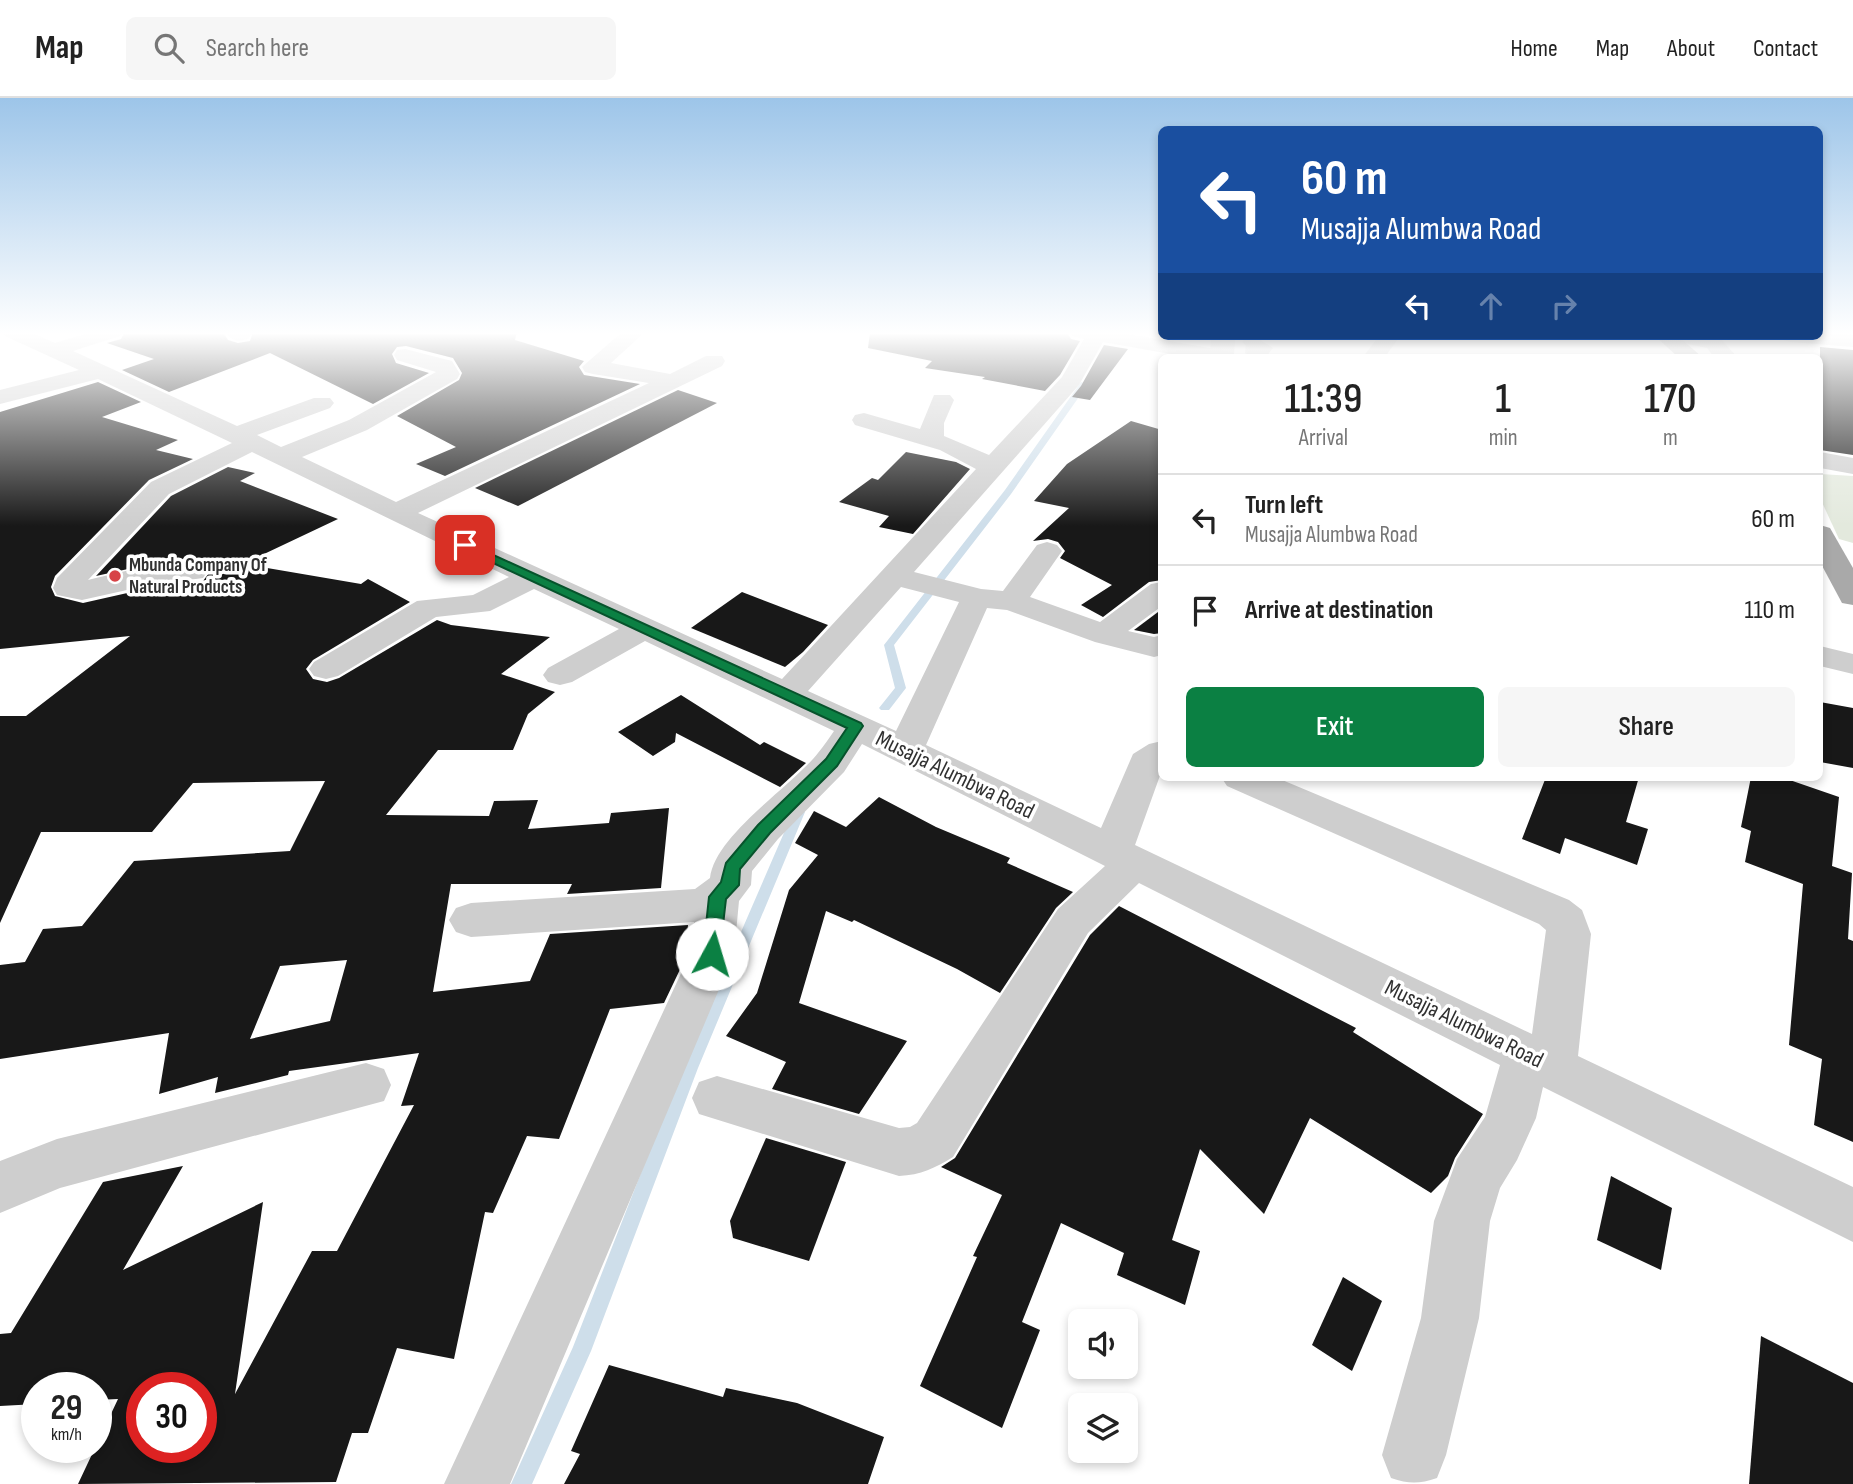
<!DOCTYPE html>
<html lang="en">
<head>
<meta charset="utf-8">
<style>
	:root { --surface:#fff; --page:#f6f6f6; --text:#222; --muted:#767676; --line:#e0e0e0; --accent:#0b8043 }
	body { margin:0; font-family:"Sofia Sans Condensed",sans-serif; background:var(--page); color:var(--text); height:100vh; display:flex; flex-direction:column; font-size:26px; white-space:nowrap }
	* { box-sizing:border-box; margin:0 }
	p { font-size:23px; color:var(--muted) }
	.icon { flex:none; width:38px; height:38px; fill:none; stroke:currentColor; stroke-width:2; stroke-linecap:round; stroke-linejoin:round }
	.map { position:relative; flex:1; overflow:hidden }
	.side { position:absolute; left:1158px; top:256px; width:665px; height:427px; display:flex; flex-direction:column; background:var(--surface); border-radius:10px; box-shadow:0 4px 10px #0003 }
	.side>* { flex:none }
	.hud { position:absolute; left:1158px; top:28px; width:665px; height:214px; border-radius:10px; box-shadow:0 4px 10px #0003; background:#1a4fa0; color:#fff; overflow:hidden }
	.buttons { position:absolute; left:1068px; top:1211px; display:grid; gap:14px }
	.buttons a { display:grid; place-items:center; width:70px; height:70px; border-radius:10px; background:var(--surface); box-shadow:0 4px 10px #0003; font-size:35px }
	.speed { position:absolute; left:21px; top:1274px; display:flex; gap:14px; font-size:35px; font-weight:700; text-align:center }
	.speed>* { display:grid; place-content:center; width:91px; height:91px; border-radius:50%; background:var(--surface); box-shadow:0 4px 10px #0003; line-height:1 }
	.speed small { font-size:18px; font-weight:400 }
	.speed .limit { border:10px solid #d22; background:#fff; color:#111 }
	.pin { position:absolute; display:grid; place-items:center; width:60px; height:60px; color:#fff; margin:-30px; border-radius:14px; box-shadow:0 4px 10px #0006 }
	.me { position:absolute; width:77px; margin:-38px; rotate:6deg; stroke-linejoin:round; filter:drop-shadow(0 0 5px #0008) }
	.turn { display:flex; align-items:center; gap:24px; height:147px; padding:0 28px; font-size:32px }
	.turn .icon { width:91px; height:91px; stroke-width:2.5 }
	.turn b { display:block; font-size:49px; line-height:60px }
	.lanes { display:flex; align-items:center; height:66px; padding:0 28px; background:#0003; justify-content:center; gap:35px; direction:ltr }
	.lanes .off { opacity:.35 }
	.eta { display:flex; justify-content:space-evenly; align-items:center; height:119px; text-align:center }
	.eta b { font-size:42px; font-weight:600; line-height:49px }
	.cta { display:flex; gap:14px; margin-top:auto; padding:14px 28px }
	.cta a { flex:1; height:80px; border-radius:10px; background:var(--accent); color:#fff; font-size:28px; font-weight:600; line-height:80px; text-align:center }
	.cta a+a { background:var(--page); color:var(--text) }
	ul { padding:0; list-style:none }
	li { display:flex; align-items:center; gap:21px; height:91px; padding:0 28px; border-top:2px solid var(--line) }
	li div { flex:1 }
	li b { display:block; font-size:26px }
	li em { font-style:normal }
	header { display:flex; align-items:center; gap:42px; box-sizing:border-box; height:98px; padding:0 35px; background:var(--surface); border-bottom:2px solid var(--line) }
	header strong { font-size:33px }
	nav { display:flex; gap:38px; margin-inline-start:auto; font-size:24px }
	.search { width:490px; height:63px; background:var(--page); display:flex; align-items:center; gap:18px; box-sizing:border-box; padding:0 24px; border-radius:10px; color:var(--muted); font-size:26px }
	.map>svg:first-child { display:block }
	.green { fill:#e3e9dd }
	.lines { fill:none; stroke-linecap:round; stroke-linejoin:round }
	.stream { fill:#cedeea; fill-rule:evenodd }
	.building { fill:#181818; fill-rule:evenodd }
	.minor-tunnel { stroke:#d6d6d6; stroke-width:24; stroke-dasharray:24 11; stroke-linecap:butt }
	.minor { fill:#cecece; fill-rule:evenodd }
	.major { fill:#a9a9a9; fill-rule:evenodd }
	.route { fill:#0b8043; stroke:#07532c; stroke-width:2 }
	.poi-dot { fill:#d74347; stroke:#fff; stroke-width:2.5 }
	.labels { text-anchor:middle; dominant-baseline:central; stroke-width:7; stroke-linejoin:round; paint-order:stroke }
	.far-poi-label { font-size:19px; font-weight:bold; fill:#313131; stroke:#fff; text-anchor:start }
	.street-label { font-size:23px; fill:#313131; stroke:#fff }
</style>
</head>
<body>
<header>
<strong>Map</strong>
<div class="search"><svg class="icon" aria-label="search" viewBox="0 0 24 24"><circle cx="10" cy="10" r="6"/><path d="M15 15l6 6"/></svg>Search here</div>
<nav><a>Home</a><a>Map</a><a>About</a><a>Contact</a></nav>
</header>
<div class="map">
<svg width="1853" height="1386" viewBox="0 0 1853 1386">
	<rect width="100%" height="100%" fill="#fff"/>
	<path class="green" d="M1820,376L1853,378V445L1839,441L1820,400Z"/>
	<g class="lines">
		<g class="stream">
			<path d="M1081,284L1088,286L1011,396L894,547L906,590L889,612H881L879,610L895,590L884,547L1005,392Z"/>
			<path d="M799,710L805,714L698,970L591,1253L532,1386H511L573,1249L682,970L793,714Z"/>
		</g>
	</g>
	<g class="building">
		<path d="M125,234H223L228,242L238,245L250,243L253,234H517L515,242L584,263L579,269L584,277L640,286L445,378L416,366L456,349L397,318L459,282L462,275L453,260L406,248L397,249L392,256L396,265L429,275L373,306L270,255L169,294L122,272L154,261L107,245L121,241Z"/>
		<path d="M870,234H1067L1071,241L1080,243L1060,277L1045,293L982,281L985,279L925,270L932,263L868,250Z"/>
		<path d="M1104,247L1128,251L1090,302L1072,299L1081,288Z"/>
		<path d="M1820,249L1853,252V357L1820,352Z"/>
		<path d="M98,284L141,304L102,319L178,342L156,352L193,361L149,382L55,478L51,489L55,498L83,505L145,491L203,483L209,475L205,467L190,463L160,464L96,478L171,398L228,369L255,375L240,383L338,421L243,466L361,486L368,481L410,504L313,562L306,571L313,581L327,584L339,580L437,522L451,527L550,539L501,576L555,594L528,616L513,652H438L386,717L489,718L494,703L538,702L528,731L609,725L611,715L669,710L661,790L567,796L572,786H451L433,894L530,883L550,836L688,827L685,861L664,905L610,911L559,1041L527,1038L493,1115L485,1114L454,1261L397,1250L368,1335H352L336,1384L78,1386L118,1301L96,1302V1290H37V1306L0,1308V1236L11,1235L103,1084L183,1068L123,1172L263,1104L235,1296L312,1153H337L414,1007L401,1008L419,955L289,973L288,977L215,995L218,979L159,996L169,935L0,961V867L25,864L43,831L82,828L134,763L290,753L325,683L193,685L152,734H41L0,825V618H26L130,538L0,551V314ZM347,862L330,923L250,941L280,868ZM142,1290H201V1349H142Z"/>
		<path d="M678,292L717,305L518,408L475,390Z"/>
		<path d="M1131,323L1162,332V482L1149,484L1103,519L1081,507L1112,487L1060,460L1065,453L1058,444L1048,441L1033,443L1069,410L1034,403L1067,366Z"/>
		<path d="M906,354L956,364L970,371L913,436L879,429L889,418L839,404L872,380L878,382Z"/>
		<path d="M742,494L828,527L803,554L785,569L691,530Z"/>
		<path d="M1162,511V535L1154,536L1134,532Z"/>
		<path d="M681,597L760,647L764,644L806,665L780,689L676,635L675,644L653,658L618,634Z"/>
		<path d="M1820,604L1853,610V670L1820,664Z"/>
		<path d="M1546,679H1639L1626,724L1648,731L1637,767L1565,740L1560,756L1522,741Z"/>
		<path d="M1751,679H1781L1839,699L1832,768L1852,775L1848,841L1853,843V1044L1814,1027L1822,961L1789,947L1803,786L1745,764L1751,733L1741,729Z"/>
		<path d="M879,699L936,729L1010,760L1007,765L1073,794L1056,810L1000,895L957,871L854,822L852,824L826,813L799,905L907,943L859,1016L772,991L786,964L726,938L757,895L789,792L818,757L795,745L814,713L846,729Z"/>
		<path d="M1119,808L1356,930L1353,934L1483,1016L1455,1060L1448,1078L1431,1095L1310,1020L1264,1116L1200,1051L1172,1142L1200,1153L1185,1207L1117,1177L1124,1155L1061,1125L1022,1224L1040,1232L1002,1330L920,1288L977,1159L973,1158L1002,1097L941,1069L955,1060L1090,837Z"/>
		<path d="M766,1040L846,1064L809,1163L733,1140L730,1123Z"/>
		<path d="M1611,1078L1672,1110L1661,1172L1597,1142Z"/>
		<path d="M1343,1179L1382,1203L1352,1273L1312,1247Z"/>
		<path d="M1761,1238L1853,1285V1386H1749Z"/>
		<path d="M609,1267L723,1299L726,1290L797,1305L884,1339L868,1386H564L580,1356L571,1353Z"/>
	</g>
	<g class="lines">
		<path class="minor-tunnel" d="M1211,241L1253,244"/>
		<g class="minor">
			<path d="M2,234H30L55,245L91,234H123L120,238L73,253L237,328L314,300H330L334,305L330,310L257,337L281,349L349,322L436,274L397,262L394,257L397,252L405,251L452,263L460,276L457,281L367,332L302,359L396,404L649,285L593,276L585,274L582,269L622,234H645L611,265L670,276L706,258H722L725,263L722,268L418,415L782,581L976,371L940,352L855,327L852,322L855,317L864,315L920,331L934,297H950L954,302L944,325V338L989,357L1062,279L1084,241L1072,238L1069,234H1117L1233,254L1236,259H1187L1103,244L1079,287L914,474L981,491L1003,493L1037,447L1047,444L1057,447L1062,453L1030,499L1100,524L1151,486L1162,484V508L1128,533L1154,539L1162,537V557L1154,559L1095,544L1007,512L987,510L926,647L1101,730L1133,656L1149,646L1162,643V672L1135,747L1532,936L1546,832L1539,826L1227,688L1221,679H1275L1569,802L1582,812L1591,836L1578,958L1853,1089V1144L1543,989L1536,1020L1517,1062L1500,1090L1490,1123L1479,1220L1446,1357L1437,1380C1419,1386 1409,1386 1391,1380L1382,1357L1421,1220L1434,1123L1457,1061L1485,1019L1500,967L1139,785L1088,835L953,1059C935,1070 921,1077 899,1078L699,1016L692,1000L699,984L717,978L899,1030L910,1029L917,1025L1058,811L1105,768L862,646L844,674L778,741L752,773L751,787L739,803L734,856L510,1386H444L690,856L694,824L471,839L456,834L449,822L456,810L471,805L695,791L710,780C715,737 791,689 818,655C824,648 829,640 834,633L645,543L572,584L560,587L548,584L543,577L548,570L619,531L534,491L490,513L436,519L338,578L326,581L314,578L309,571L314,564L417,503L473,497L509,479L252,354L169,396L88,482C121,475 170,459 203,468L207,474L203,480L145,488L82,502L57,497L53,490L57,480L151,384L232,345L98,281L0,306V292L79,272L5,238ZM901,489L959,504L896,633L808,593Z"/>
			<path d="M225,234H250L251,237L248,241C239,244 231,243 225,234Z"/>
			<path d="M1820,234L1853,237V249L1791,244L1784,242L1781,238H1820Z"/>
			<path d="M1254,238L1273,250L1266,259H1244L1250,251L1242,244L1246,240Z"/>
			<path d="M1379,238H1400L1385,259H1363Z"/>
			<path d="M1666,238L1721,241L1737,259H1714L1707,250L1669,242Z"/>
			<path d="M1820,354L1853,360V376L1820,370Z"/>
			<path d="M1820,548L1853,556V576L1820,568Z"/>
			<path d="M366,965L384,971L391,987L384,1003L60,1090L0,1115V1063L57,1041Z"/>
		</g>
		<g class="major">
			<path d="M1655,238H1678L1702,259H1678Z"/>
			<path d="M1820,427L1830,430L1853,470V507L1842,505L1820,464Z"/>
		</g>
	</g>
	<linearGradient id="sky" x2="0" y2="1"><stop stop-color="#9dc5e9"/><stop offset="0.55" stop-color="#fff"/><stop offset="1" stop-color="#fff" stop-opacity="0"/></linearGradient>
	<rect width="1853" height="428" fill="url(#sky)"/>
	<path class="route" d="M465,444L861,625L863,628L837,668L770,735L740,771L739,787L726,801L719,861L712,863L706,861L703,856L709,799L721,784L726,765L758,727L826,661L847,630L461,450V445Z"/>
	<circle class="poi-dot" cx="115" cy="478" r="7"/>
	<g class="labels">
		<g class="far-poi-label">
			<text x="129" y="467">Mbunda Company Of<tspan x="129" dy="22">Natural Products</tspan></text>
		</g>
		<g class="street-label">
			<text transform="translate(955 677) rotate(26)">Musajja Alumbwa Road</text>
			<text transform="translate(1464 926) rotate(26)">Musajja Alumbwa Road</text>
		</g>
	</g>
</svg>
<div class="buttons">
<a><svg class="icon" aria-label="sound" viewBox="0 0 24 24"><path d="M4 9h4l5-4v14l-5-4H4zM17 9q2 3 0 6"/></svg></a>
<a><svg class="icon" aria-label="layers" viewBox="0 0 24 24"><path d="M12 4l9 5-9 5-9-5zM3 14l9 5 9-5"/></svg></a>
</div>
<div class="speed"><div>29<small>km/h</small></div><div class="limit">30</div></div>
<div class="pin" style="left:465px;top:447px;background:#d93025"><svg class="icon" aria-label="arrive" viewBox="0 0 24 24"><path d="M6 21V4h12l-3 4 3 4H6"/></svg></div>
<svg class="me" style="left:712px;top:856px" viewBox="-20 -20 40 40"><circle r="19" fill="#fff"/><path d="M0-13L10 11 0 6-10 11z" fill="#0b8043"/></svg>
<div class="hud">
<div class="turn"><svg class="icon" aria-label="left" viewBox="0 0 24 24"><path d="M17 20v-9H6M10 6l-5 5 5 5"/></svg><div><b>60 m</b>Musajja Alumbwa Road</div></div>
<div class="lanes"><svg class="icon" aria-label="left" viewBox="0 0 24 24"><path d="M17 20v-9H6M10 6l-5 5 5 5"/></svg><svg class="icon off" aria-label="ahead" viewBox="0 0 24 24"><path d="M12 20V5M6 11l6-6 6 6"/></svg><svg class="icon off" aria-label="right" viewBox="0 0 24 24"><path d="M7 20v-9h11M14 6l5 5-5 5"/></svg></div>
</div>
<section class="side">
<div class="eta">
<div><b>11:39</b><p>Arrival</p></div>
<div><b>1</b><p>min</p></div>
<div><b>170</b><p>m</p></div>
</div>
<ul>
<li><svg class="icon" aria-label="left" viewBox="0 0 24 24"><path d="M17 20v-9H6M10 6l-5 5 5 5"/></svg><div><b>Turn left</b><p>Musajja Alumbwa Road</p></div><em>60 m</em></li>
<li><svg class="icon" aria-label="arrive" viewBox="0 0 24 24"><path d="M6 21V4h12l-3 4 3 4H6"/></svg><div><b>Arrive at destination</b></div><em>110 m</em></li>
</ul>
<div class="cta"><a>Exit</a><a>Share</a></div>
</section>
</div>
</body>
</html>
